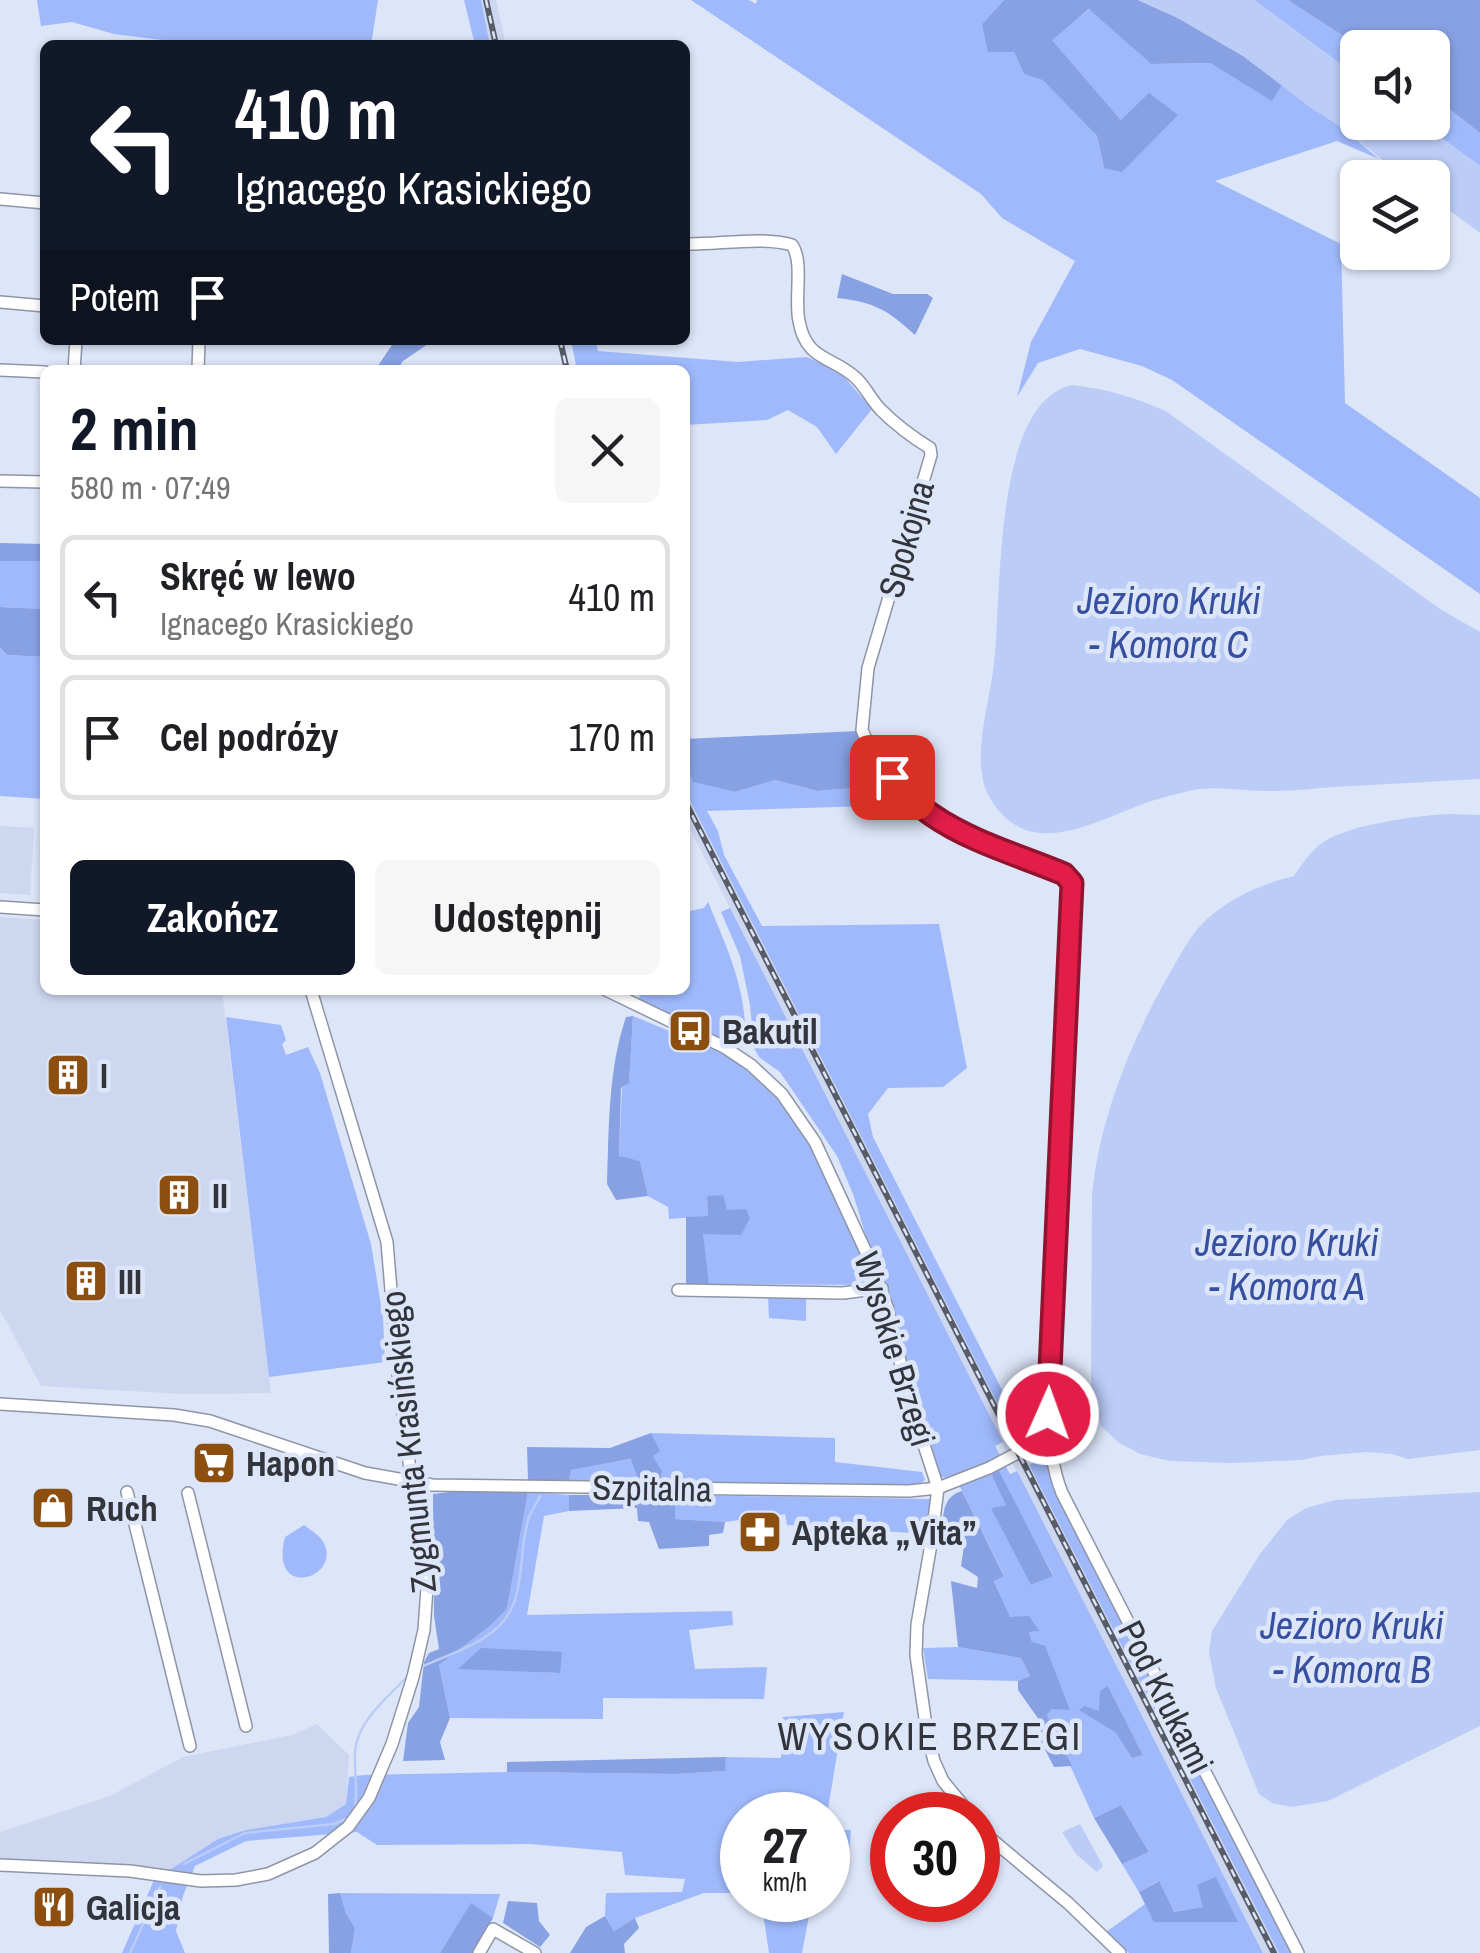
<!DOCTYPE html>
<html lang="pl">
<head>
<meta charset="utf-8">
<style>
	:root { --surface:#fff; --page:#f6f6f6; --text:#202124; --muted:#757577; --line:#e0e0e0; --accent:#111827 }
	body { margin:0; font-family:"Archivo Narrow",sans-serif; background:var(--page); color:var(--text); height:100vh; display:flex; flex-direction:column; font-size:38px; white-space:nowrap }
	* { box-sizing:border-box; margin:0 }
	p { font-size:32px; color:var(--muted) }
	.icon { flex:none; width:55px; height:55px; fill:none; stroke:currentColor; stroke-width:2; stroke-linecap:round; stroke-linejoin:round }
	.map { position:relative; flex:1; overflow:hidden }
	.details { position:absolute; left:40px; top:365px; width:650px; height:630px; display:flex; flex-direction:column; background:var(--surface); border-radius:15px; box-shadow:0 2px 8px #0004 }
	.details>* { flex:none }
	.guide { position:absolute; left:40px; top:40px; width:650px; height:305px; border-radius:15px; box-shadow:0 2px 8px #0004; background:#111827; color:#fff; overflow:hidden }
	.fabs { position:absolute; left:1340px; top:30px; display:grid; gap:20px }
	.fabs a { display:grid; place-items:center; width:110px; height:110px; border-radius:15px; background:var(--surface); box-shadow:0 2px 8px #0004; font-size:50px }
	.speed { position:absolute; left:720px; top:1792px; display:flex; gap:20px; font-size:50px; font-weight:700; text-align:center }
	.speed>* { display:grid; place-content:center; width:130px; height:130px; border-radius:50%; background:var(--surface); box-shadow:0 2px 8px #0004; line-height:1 }
	.speed small { font-size:25px; font-weight:400 }
	.speed .limit { border:15px solid #d22; background:#fff; color:#111 }
	.pin { position:absolute; display:grid; place-items:center; width:85px; height:85px; color:#fff; margin:-42px; border-radius:20px; box-shadow:0 5px 15px #0006 }
	.me { position:absolute; width:110px; margin:-55px; rotate:2deg; stroke-linejoin:round; filter:drop-shadow(0 0 8px #0008) }
	.turn { display:flex; align-items:center; gap:35px; height:210px; padding:0 30px; font-size:45px }
	.turn .icon { width:130px; height:130px; stroke-width:2.5 }
	.turn b { display:block; font-size:70px; line-height:85px }
	.then { display:flex; align-items:center; height:95px; padding:0 30px; background:#0003; gap:20px; font-size:38px }
	.round { display:grid; place-items:center; flex:none; width:105px; height:105px; border-radius:15px; background:var(--page) }
	.headline { display:flex; align-items:center; justify-content:space-between; height:170px; padding:0 30px }
	h1 { font-size:60px; font-weight:800; line-height:75px; color:var(--accent) }
	.primary-button { display:flex; gap:20px; margin-top:auto; padding:20px 30px }
	.primary-button a { flex:1; height:115px; border-radius:15px; background:var(--accent); color:#fff; font-size:40px; font-weight:800; line-height:115px; text-align:center }
	.primary-button a+a { background:var(--page); color:var(--text) }
	ul { padding:0; list-style:none }
	li { display:flex; align-items:center; gap:30px; height:125px; margin:0 20px 15px; padding:0 10px; border:5px solid var(--line); border-radius:15px }
	li div { flex:1 }
	li b { display:block; font-size:38px }
	li em { font-style:normal }
	.map>svg:first-child { display:block }
	.built { fill:#cdd7f0 }
	.green { fill:#9fb9fb; fill-rule:evenodd }
	.forest { fill:#87a1e3 }
	.water { fill:#bbccf6 }
	.lines { fill:none; stroke-linecap:round; stroke-linejoin:round }
	.stream { stroke:#bbccf6; stroke-width:2.5 }
	.minor-casing { stroke:#8e95a7; stroke-width:14 }
	.minor { stroke:#fff; stroke-width:11 }
	.rail-casing { stroke:#585c66; stroke-width:6 }
	.rail { stroke:#dde5f9; stroke-width:2.5; stroke-dasharray:8; stroke-linecap:butt }
	.route-casing { stroke:#92132f; stroke-width:25 }
	.route { stroke:#e11d48; stroke-width:18 }
	.labels { text-anchor:middle; dominant-baseline:central; stroke-width:9; stroke-linejoin:round; paint-order:stroke }
	.street-label { font-size:35px; fill:#32353c; stroke:#dde5f9 }
	.poi-label { font-size:35px; font-weight:bold; fill:#32353c; stroke:#dde5f9; text-anchor:start }
	.water-label { font-size:38px; font-style:italic; fill:#364f9e; stroke:#dde5f9 }
	.neighbourhood-label { font-size:38px; letter-spacing:2.5px; fill:#32353c; stroke:#dde5f9 }
</style>
</head>
<body>
<div class="map">
<svg width="1480" height="1953" viewBox="0 0 1480 1953">
	<rect width="100%" height="100%" fill="#dde5f9"/>
	<g class="built">
		<path d="M481,0H496L506,45H490Z"/>
		<path d="M685,791L1014,1436L1279,1953H1263L876,1197L685,819Z"/>
		<path d="M0,826L34,828L30,895L0,893Z"/>
		<path d="M0,917L45,920V990H222L271,1393L183,1394L41,1386L0,1310Z"/>
		<path d="M317,1724L349,1755L346,1804L326,1817L246,1830L164,1874L105,1863L0,1860V1832L110,1796L183,1757L292,1735Z"/>
	</g>
	<g class="green">
		<path d="M37,0H378L372,39L368,45H203L114,34L72,22L41,26Z"/>
		<path d="M464,0H481L490,45H475Z"/>
		<path d="M691,0H749L756,4L757,0H1004L982,24L1014,52L1024,74L1043,79L1097,136L1104,168L1121,120L1051,39L1090,9L1151,64L1210,63L1271,100L1282,85L1310,107L1343,128L1379,159L1337,141L1215,181L1341,244L1345,403L1480,498V594L1172,380L1142,366L1080,349L1038,363L1017,397L1031,342L1075,261L1002,218L981,194Z"/>
		<path d="M1254,0H1288L1360,47L1358,48L1357,76Z"/>
		<path d="M1433,96L1480,133V166L1421,123L1432,122Z"/>
		<path d="M571,340H596L598,351L738,362L807,357L840,372L872,409L836,454L817,427L788,410L767,420L685,425V370H577Z"/>
		<path d="M0,561H45V609L0,607Z"/>
		<path d="M0,647L7,655L45,657V799L0,796Z"/>
		<path d="M685,761L694,782L735,792L775,780L817,791L876,786L879,768L907,801L902,805L707,811L718,831L724,855L762,926L939,924L967,1068L943,1087L888,1088L868,1114L873,1137L1023,1431L1014,1436L685,791Z"/>
		<path d="M708,902C727,948 750,996 744,1046L735,1048L638,1004L641,990H685V912L704,908Z"/>
		<path d="M730,908L1003,1442L995,1446L1001,1457L949,1478L940,1477L853,1194L837,1156L780,1072L759,1057L754,1048L750,1005L740,956L721,912Z"/>
		<path d="M633,1016L759,1068L812,1131L872,1285L709,1284L702,1234L727,1210L722,1195L707,1197L708,1216L669,1219L668,1207L648,1196L640,1161L619,1157L622,1088L629,1082Z"/>
		<path d="M226,1017L281,1025L286,1040L282,1044L286,1055L308,1047L320,1073L371,1244L383,1317L385,1362L269,1377Z"/>
		<path d="M768,1296H806V1321L769,1318Z"/>
		<path d="M651,1433L835,1438V1462L922,1472L925,1480L921,1483L904,1487L685,1484L661,1480L662,1471L653,1456Z"/>
		<path d="M1042,1458L1048,1462L1055,1491L1294,1953H1279L1029,1465Z"/>
		<path d="M632,1459L639,1481L569,1480L570,1470Z"/>
		<path d="M1006,1467L1010,1474L1017,1471L1263,1953H1129L1106,1932L1145,1904L1155,1922H1237L1197,1885L1204,1907L1174,1912L1158,1881L1139,1892L1122,1864L1149,1852L1121,1805L1094,1818L1047,1715L1052,1709H1069L1032,1642L1029,1632L1038,1631L1010,1618L994,1580L1004,1575L959,1485ZM998,1472L1053,1575L1032,1585L992,1508L1006,1505ZM1108,1686L1143,1755L1132,1758L1115,1732L1085,1706L1099,1712Z"/>
		<path d="M528,1492L569,1495V1511L544,1516L527,1615L732,1611L733,1625L689,1630L695,1669L767,1667L764,1699L603,1698V1719L450,1718L439,1665L490,1626L507,1609ZM561,1652L559,1673L460,1668Z"/>
		<path d="M675,1495L932,1499L927,1534L787,1525L785,1514L725,1522L675,1519Z"/>
		<path d="M304,1525C309,1529 318,1534 322,1540C346,1577 268,1603 285,1537Z"/>
		<path d="M958,1647L1021,1658L1030,1676L1018,1681L928,1679L923,1648Z"/>
		<path d="M844,1712L827,1815H742V1893H704L635,1918L614,1931L605,1916L606,1893L682,1892L685,1879L625,1875L622,1852L530,1844L377,1845L357,1832L246,1841L195,1866L183,1896L176,1931L185,1953H122L154,1880L218,1839L246,1830L326,1817L346,1804L349,1777L363,1775L507,1772L676,1774L724,1771L726,1757L781,1758L783,1717Z"/>
		<path d="M828,1830H851L848,1866L828,1867Z"/>
		<path d="M340,1893L500,1894L493,1918L471,1904L440,1953H351L355,1928L346,1913Z"/>
		<path d="M761,1900H812L802,1953H769Z"/>
	</g>
	<g class="forest">
		<path d="M1004,0H1138L1178,18L1243,56L1282,85L1272,101L1210,63L1151,64L1089,9L1052,40L1121,120L1149,93L1178,115L1122,172L1104,168L1097,136L1043,80L1024,74L1014,52H988L982,24Z"/>
		<path d="M1288,0H1480V133L1433,96L1432,48L1360,47Z"/>
		<path d="M842,274L893,294H927L933,298L915,335C888,310 874,302 837,298Z"/>
		<path d="M403,340H434L403,361L397,370H375L392,345Z"/>
		<path d="M0,543L45,544V561H0Z"/>
		<path d="M0,607L45,609V657L7,655L0,647Z"/>
		<path d="M858,731L879,768L877,786L817,791L775,780L735,792L693,782L685,761V739Z"/>
		<path d="M633,1016L629,1083L621,1088L619,1156L640,1161L648,1196L616,1200L607,1184C609,1128 608,1070 626,1017Z"/>
		<path d="M723,1195L727,1210L746,1209L750,1218L741,1235L703,1234L709,1284L686,1285V1217L708,1216L707,1196Z"/>
		<path d="M651,1433L660,1451L653,1456L662,1471L661,1480L639,1481L631,1459L571,1470L569,1480H528L527,1447L610,1448Z"/>
		<path d="M999,1471L1053,1576L1031,1585L991,1508L1006,1505L992,1475Z"/>
		<path d="M962,1491L1004,1576L994,1581L1010,1617L1029,1616L1039,1631L1029,1632L1032,1642L1045,1646L1070,1710L1052,1709L1047,1715L1072,1766L1054,1767L1034,1728L1042,1724L1018,1690V1681L1030,1676L1021,1658L958,1647L951,1581L977,1588L978,1577L961,1566L964,1546L943,1535C943,1517 941,1497 962,1491Z"/>
		<path d="M450,1492H528L507,1609L490,1626L439,1665L450,1718L440,1742L445,1760L403,1761L408,1723L419,1707L424,1662L429,1653L439,1649L434,1616L433,1494Z"/>
		<path d="M569,1495H675V1519L725,1522L723,1533L709,1535V1546L659,1549L649,1522L638,1521L637,1508L569,1511Z"/>
		<path d="M481,1648L562,1652L560,1673L458,1669Z"/>
		<path d="M1108,1686L1143,1755L1132,1758L1115,1732L1079,1710L1085,1706L1099,1711L1100,1691Z"/>
		<path d="M726,1757L725,1771L676,1774L507,1772V1762Z"/>
		<path d="M1121,1805L1149,1852L1122,1864L1094,1818Z"/>
		<path d="M1216,1877L1238,1922H1154L1139,1892L1159,1881L1174,1912L1203,1907L1197,1885Z"/>
		<path d="M340,1893L346,1913L355,1928L351,1953H329L328,1894Z"/>
		<path d="M508,1901L537,1903L539,1921L550,1935L540,1947L503,1923Z"/>
		<path d="M471,1903L493,1918L473,1953H440Z"/>
		<path d="M605,1916L614,1931L635,1918L639,1928L624,1944L625,1953H570L586,1927Z"/>
	</g>
	<g class="water">
		<path d="M1138,0H1254L1357,76L1358,122L1421,123L1480,166V233L1433,198L1432,178L1404,177L1343,128L1310,107L1243,56L1178,18Z"/>
		<path d="M1072,385C1106,389 1136,397 1167,412L1440,609L1480,632V779C1432,782 1384,784 1335,787C1315,788 1295,791 1275,791C1250,792 1224,786 1199,789C1186,791 1174,795 1162,798C1122,808 1064,846 1023,829C1005,821 990,804 984,784C974,750 990,699 994,664C1002,600 992,402 1072,385Z"/>
		<path d="M1449,814L1480,815V1450L1408,1459L1392,1454L1367,1452L1320,1456L1302,1460L1232,1463L1170,1461L1140,1454L1118,1442L1101,1426L1091,1396L1092,1196C1099,1121 1130,1043 1167,978C1177,961 1187,941 1200,926C1225,900 1260,884 1294,876C1303,863 1312,849 1325,841C1349,825 1419,815 1449,814Z"/>
		<path d="M1480,1492V1726L1328,1801L1291,1807L1272,1803L1259,1794L1216,1688L1209,1652L1212,1631L1260,1554L1287,1520L1306,1508L1335,1500Z"/>
		<path d="M1080,1824L1103,1866L1097,1872L1076,1854L1062,1832Z"/>
	</g>
	<g class="lines">
		<g class="stream">
			<path d="M419,1668C444,1656 476,1647 497,1628C528,1601 517,1552 529,1517C532,1510 537,1503 540,1496"/>
			<path d="M355,1808C358,1789 354,1771 355,1752C357,1721 388,1697 409,1675"/>
			<path d="M184,1864L245,1833L334,1824L348,1818"/>
			<path d="M130,1953L160,1887"/>
		</g>
		<defs>
			<g id="minor">
				<path d="M0,199L45,203"/>
				<path d="M685,244C717,245 762,236 792,245C804,262 794,299 799,321C806,362 834,356 857,379C866,388 872,401 881,410C896,425 912,437 930,448L931,455L868,668L862,730L872,753L913,800L935,817L974,837L1064,874L1072,883L1047,1402C1048,1432 1051,1466 1062,1493L1298,1953"/>
				<path d="M0,302L45,306"/>
				<path d="M0,370L45,372"/>
				<path d="M74,370L76,340"/>
				<path d="M198,370L199,340"/>
				<path d="M0,481L45,482"/>
				<path d="M0,907L45,910"/>
				<path d="M606,990L724,1047L751,1065L782,1094L815,1142L872,1265L887,1307L909,1399L938,1488L931,1544L917,1625L916,1655L927,1733L934,1761L943,1781L971,1815"/>
				<path d="M678,1290L843,1293L882,1288"/>
				<path d="M0,1404L174,1415L210,1421L365,1473L432,1485L909,1491L938,1488L989,1468L1050,1436"/>
				<path d="M127,1492L190,1746"/>
				<path d="M188,1493L246,1726"/>
				<path d="M978,1823L991,1839L1068,1903L1120,1953"/>
				<path d="M0,1865L130,1871L201,1881L236,1880L268,1874L315,1853L348,1827L369,1798L392,1744L413,1677L424,1630L427,1588L419,1499L410,1470L398,1374L387,1242L311,990"/>
				<path d="M479,1953L493,1929L535,1953"/>
			</g>
		</defs>
		<use href="#minor" class="minor-casing"/>
		<use href="#minor" class="minor"/>
		<defs>
			<g id="rail">
				<path d="M486,0L496,45"/>
				<path d="M560,340L567,370"/>
				<path d="M685,801L1274,1953"/>
			</g>
		</defs>
		<use href="#rail" class="rail-casing"/>
		<use href="#rail" class="rail"/>
	</g>
	<g class="lines">
		<defs>
			<path id="route" d="M892,777C905,791 917,805 932,815C971,842 1021,856 1064,874L1072,883L1048,1414"/>
		</defs>
		<use href="#route" class="route-casing"/>
		<use href="#route" class="route"/>
	</g>
	<defs>
		<symbol id="bus-square" viewBox="-11 -11 22 22"><rect x="-9" y="-9" width="18" height="18" rx="4" fill="#8c4f10" stroke="#dde5f9"/><path d="M-5-6H5V4H4V6H2V4H-2V6H-4V4H-5ZM-3.5-4V0h7V-4ZM-3.5 1.2v1.5H-2V1.2ZM2 1.2v1.5H3.5V1.2Z" fill="#fff"/></symbol>
		<symbol id="building-square" viewBox="-11 -11 22 22"><rect x="-9" y="-9" width="18" height="18" rx="4" fill="#8c4f10" stroke="#dde5f9"/><path d="M-4-6H4V6H1V3H-1V6H-4ZM-2.5-4.3h1.7v1.8h-1.7ZM.8-4.3h1.7v1.8H.8ZM-2.5-1h1.7V.8h-1.7ZM.8-1h1.7V.8H.8Z" fill="#fff"/></symbol>
		<symbol id="supermarket-square" viewBox="-11 -11 22 22"><rect x="-9" y="-9" width="18" height="18" rx="4" fill="#8c4f10" stroke="#dde5f9"/><path d="M-6-5.5h2.5l.6 2H6L4.5 2H-2.5L-4.4-4H-6ZM-1.5 3.2a1.3 1.3 0 1 0 .1 0ZM3 3.2a1.3 1.3 0 1 0 .1 0Z" fill="#fff"/></symbol>
		<symbol id="shop-square" viewBox="-11 -11 22 22"><rect x="-9" y="-9" width="18" height="18" rx="4" fill="#8c4f10" stroke="#dde5f9"/><path d="M-5-2.5h2.3a2.7 3.5 0 0 1 5.4 0H5L5.5 6h-11ZM-1.5-2.5h3a1.5 2.3 0 0 0-3 0Z" fill="#fff"/></symbol>
		<symbol id="pharmacy-square" viewBox="-11 -11 22 22"><rect x="-9" y="-9" width="18" height="18" rx="4" fill="#8c4f10" stroke="#dde5f9"/><path d="M-2-6h4v4h4v4h-4v4h-4v-4h-4v-4h4Z" fill="#fff"/></symbol>
		<symbol id="restaurant-square" viewBox="-11 -11 22 22"><rect x="-9" y="-9" width="18" height="18" rx="4" fill="#8c4f10" stroke="#dde5f9"/><path d="M-5-6h1v4h1v-4h1v4h1v-4h1v5L-1.5 .5V6h-2V.5L-5-1ZM5-6V6H3V1.5H1.5Q1.5-4 5-6Z" fill="#fff"/></symbol>
	</defs>
	<g fill-rule="evenodd">
		<use href="#bus-square" x="665" y="1006" width="50" height="50"/>
		<use href="#building-square" x="43" y="1050" width="50" height="50"/>
		<use href="#building-square" x="154" y="1170" width="50" height="50"/>
		<use href="#building-square" x="61" y="1256" width="50" height="50"/>
		<use href="#supermarket-square" x="189" y="1438" width="50" height="50"/>
		<use href="#shop-square" x="28" y="1483" width="50" height="50"/>
		<use href="#pharmacy-square" x="735" y="1507" width="50" height="50"/>
		<use href="#restaurant-square" x="29" y="1882" width="50" height="50"/>
	</g>
	<g class="labels">
		<g class="street-label">
			<text transform="translate(906 539) rotate(-74)">Spokojna</text>
			<text transform="translate(895 1349) rotate(73)">Wysokie Brzegi</text>
			<text transform="translate(408 1442) rotate(-96)">Zygmunta Krasińskiego</text>
			<text transform="translate(652 1488) rotate(1)">Szpitalna</text>
			<text transform="translate(1166 1697) rotate(63)">Pod Krukami</text>
		</g>
		<g class="poi-label">
			<text x="722" y="1031">Bakutil</text>
			<text x="100" y="1075">I</text>
			<text x="212" y="1195">II</text>
			<text x="118" y="1281">III</text>
			<text x="246" y="1463">Hapon</text>
			<text x="86" y="1508">Ruch</text>
			<text x="792" y="1532">Apteka „Vita”</text>
			<text x="86" y="1907">Galicja</text>
		</g>
		<g class="water-label">
			<text x="1169" y="600">Jezioro Kruki<tspan x="1169" dy="44">- Komora C</tspan></text>
			<text x="1287" y="1242">Jezioro Kruki<tspan x="1287" dy="44">- Komora A</tspan></text>
			<text x="1352" y="1625">Jezioro Kruki<tspan x="1352" dy="44">- Komora B</tspan></text>
		</g>
		<g class="neighbourhood-label">
			<text x="930" y="1736">WYSOKIE BRZEGI</text>
		</g>
	</g>
</svg>
<div class="fabs">
<a><svg class="icon" aria-label="sound" viewBox="0 0 24 24"><path d="M4 9h4l5-4v14l-5-4H4zM17 9q2 3 0 6"/></svg></a>
<a><svg class="icon" aria-label="layers" viewBox="0 0 24 24"><path d="M12 4l9 5-9 5-9-5zM3 14l9 5 9-5"/></svg></a>
</div>
<div class="speed"><div>27<small>km/h</small></div><div class="limit">30</div></div>
<div class="pin" style="left:892px;top:777px;background:#d93025"><svg class="icon" aria-label="arrive" viewBox="0 0 24 24"><path d="M6 21V4h12l-3 4 3 4H6"/></svg></div>
<svg class="me" style="left:1048px;top:1414px" viewBox="-20 -20 40 40"><circle r="17" fill="#e11d48" stroke="#fff" stroke-width="3"/><path d="M0-11L8 9 0 5-8 9z" fill="#fff"/></svg>
<div class="guide">
<div class="turn"><svg class="icon" aria-label="left" viewBox="0 0 24 24"><path d="M17 20v-9H6M10 6l-5 5 5 5"/></svg><div><b>410 m</b>Ignacego Krasickiego</div></div>
<div class="then">Potem<svg class="icon" aria-label="arrive" viewBox="0 0 24 24"><path d="M6 21V4h12l-3 4 3 4H6"/></svg></div>
</div>
<section class="details">
<div class="headline"><div><h1>2 min</h1><p>580 m · 07:49</p></div><a class="round"><svg class="icon" aria-label="close" viewBox="0 0 24 24"><path d="M6 6l12 12M18 6L6 18"/></svg></a></div>
<ul>
<li><svg class="icon" aria-label="left" viewBox="0 0 24 24"><path d="M17 20v-9H6M10 6l-5 5 5 5"/></svg><div><b>Skręć w lewo</b><p>Ignacego Krasickiego</p></div><em>410 m</em></li>
<li><svg class="icon" aria-label="arrive" viewBox="0 0 24 24"><path d="M6 21V4h12l-3 4 3 4H6"/></svg><div><b>Cel podróży</b></div><em>170 m</em></li>
</ul>
<div class="primary-button"><a>Zakończ</a><a>Udostępnij</a></div>
</section>
</div>
</body>
</html>
